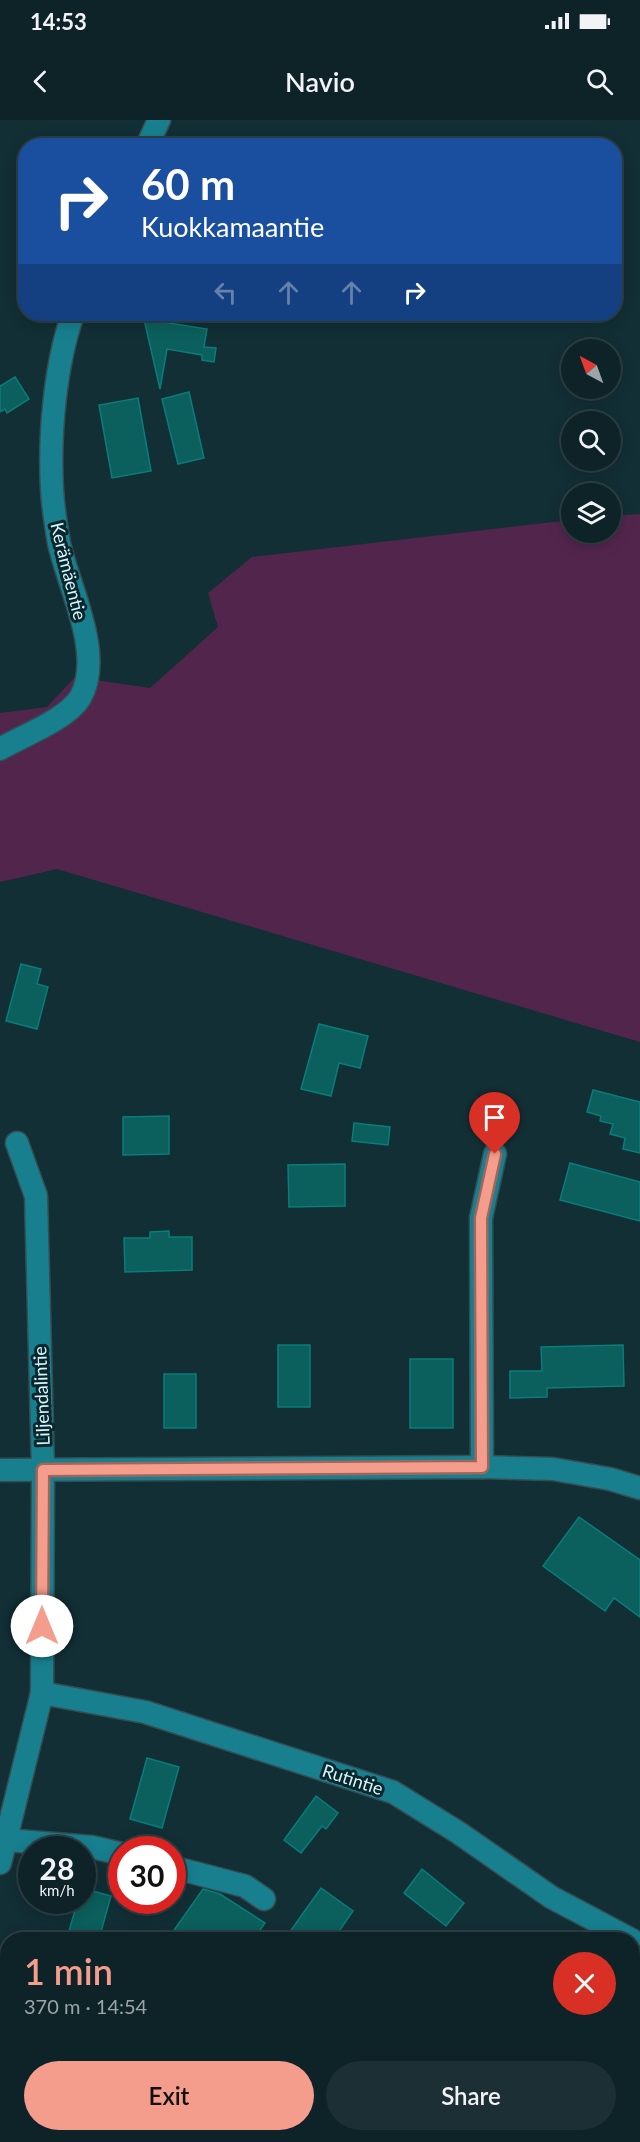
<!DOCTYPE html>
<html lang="en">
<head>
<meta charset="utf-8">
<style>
	:root { --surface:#0e2328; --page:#1c2f34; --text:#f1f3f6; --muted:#9ba4a8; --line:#2e4045; --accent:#f49d8c }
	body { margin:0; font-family:Lato,sans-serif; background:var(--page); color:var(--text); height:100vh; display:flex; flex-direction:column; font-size:22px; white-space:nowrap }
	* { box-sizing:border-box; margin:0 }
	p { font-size:20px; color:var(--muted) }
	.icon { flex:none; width:33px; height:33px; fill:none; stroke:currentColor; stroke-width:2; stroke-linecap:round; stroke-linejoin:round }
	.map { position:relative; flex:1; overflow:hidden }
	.drawer { position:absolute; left:0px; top:1812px; width:640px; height:210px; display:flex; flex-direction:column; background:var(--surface); border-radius:24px 24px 0 0; box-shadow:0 3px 15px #0003,0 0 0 2px var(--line) }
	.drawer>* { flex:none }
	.guide { position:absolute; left:18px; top:18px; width:604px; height:183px; border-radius:24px; box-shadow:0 3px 15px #0003,0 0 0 2px var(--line); background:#1a4fa0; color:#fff; overflow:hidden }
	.needle { width:39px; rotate:319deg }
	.controls { position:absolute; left:561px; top:219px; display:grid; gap:12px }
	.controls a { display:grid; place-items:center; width:60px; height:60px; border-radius:50%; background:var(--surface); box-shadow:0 3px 15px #0003,0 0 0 2px var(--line); font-size:30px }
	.speed { position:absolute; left:18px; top:1716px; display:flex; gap:12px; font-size:30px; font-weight:700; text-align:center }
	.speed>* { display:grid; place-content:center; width:78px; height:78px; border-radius:50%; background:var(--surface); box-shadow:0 3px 15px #0003,0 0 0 2px var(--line); line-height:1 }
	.speed small { font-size:15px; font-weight:400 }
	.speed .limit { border:9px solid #d22; background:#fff; color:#111 }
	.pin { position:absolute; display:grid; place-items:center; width:51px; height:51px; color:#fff; margin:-62px -26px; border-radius:50% 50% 50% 0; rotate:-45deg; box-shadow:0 0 6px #0007 }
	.pin .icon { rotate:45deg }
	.me { position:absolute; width:66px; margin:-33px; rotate:0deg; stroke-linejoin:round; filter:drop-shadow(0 0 4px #0008) }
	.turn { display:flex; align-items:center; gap:21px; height:126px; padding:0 24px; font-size:27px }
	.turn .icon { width:78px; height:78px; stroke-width:2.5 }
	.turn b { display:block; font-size:42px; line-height:51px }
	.lanes { display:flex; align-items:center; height:57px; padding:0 24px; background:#0003; justify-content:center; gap:30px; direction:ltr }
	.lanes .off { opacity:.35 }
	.round { display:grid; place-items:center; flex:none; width:63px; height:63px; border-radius:32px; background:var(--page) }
	.summary { display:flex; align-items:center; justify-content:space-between; height:102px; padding:0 24px }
	h1 { font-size:36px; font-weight:600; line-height:45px; color:var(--accent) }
	.button { display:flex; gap:12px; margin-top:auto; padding:12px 24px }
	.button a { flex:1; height:69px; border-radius:36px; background:var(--accent); color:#111; font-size:24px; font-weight:600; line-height:69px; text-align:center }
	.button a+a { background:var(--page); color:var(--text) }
	.status { display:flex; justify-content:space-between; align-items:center; height:42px; padding:0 30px; background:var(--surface); direction:ltr }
	.status svg { height:16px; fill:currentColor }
	header { display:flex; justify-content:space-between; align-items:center; height:78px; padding:0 24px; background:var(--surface); font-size:27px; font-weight:600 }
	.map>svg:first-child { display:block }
	.green { fill:#52254d }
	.building { fill:#0b5f5c; stroke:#0a7d7a; stroke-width:1.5 }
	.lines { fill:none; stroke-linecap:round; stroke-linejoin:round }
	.minor-casing { stroke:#334d52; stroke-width:25 }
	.major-casing { stroke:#334d52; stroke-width:32 }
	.minor { stroke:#187f8f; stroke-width:22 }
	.major { stroke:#28936f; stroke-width:30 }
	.route-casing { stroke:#9f665b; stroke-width:15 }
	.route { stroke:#f49d8c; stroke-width:10 }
	.labels { text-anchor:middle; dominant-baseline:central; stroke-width:6; stroke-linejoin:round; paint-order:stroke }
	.street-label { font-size:18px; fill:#d5f6fd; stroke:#08262b }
</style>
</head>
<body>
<div class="status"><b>14:53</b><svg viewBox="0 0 49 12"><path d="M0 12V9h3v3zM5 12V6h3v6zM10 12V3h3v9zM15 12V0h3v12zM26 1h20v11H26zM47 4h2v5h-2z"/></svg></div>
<header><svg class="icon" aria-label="back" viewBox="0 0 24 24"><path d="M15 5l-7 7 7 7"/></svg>Navio<svg class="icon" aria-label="search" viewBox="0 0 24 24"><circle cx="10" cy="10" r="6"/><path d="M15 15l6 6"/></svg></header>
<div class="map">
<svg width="640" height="2022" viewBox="0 0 640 2022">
	<rect width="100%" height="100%" fill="#122f35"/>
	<g class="green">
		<path d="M640,394V922L57,749L0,762V593L47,587L75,557L150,568L218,507L208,473L252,437L571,400L572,412H610L611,396Z"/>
		<path d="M0,1891L7,1892L8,2014H270L280,2022H0Z"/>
	</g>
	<g class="building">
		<path d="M144,199L207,209L204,227L216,228L214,242L202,240V235L167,229L160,269Z"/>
		<path d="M15,257L29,279L7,293L5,289L0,292V266Z"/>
		<path d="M189,272L204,338L178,344L162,279Z"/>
		<path d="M138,278L151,351L112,358L99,285Z"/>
		<path d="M21,844L41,849L37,864L48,867L37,909L6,901Z"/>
		<path d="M319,904L368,916L360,948L339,943L331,976L301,969Z"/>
		<path d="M593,970L640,982V1033L623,1029L625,1018L610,1014L613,1004L600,1001L601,996L587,992Z"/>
		<path d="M169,996V1034L123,1035V997Z"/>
		<path d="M354,1003L390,1007L388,1025L352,1021Z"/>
		<path d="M570,1043L640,1062V1101L560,1080Z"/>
		<path d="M345,1044V1086L289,1087L288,1045Z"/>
		<path d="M169,1111V1117H192V1150L125,1152L124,1118H150V1112Z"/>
		<rect x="278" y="1225" width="32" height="62"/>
		<path d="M623,1225L624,1266L547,1268V1277L510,1278V1251H542L541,1227Z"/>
		<rect x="410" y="1239" width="43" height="69"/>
		<rect x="164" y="1254" width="32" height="54"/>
		<path d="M579,1397L640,1440V1497L614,1478L605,1491L543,1446Z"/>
		<path d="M147,1638L179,1647L162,1708L130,1699Z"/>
		<path d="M316,1676L338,1693L326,1709L322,1706L301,1733L284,1720Z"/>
		<path d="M422,1749L464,1783L446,1806L404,1773Z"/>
		<path d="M82,1768L111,1776L99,1819L69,1811L78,1780H82Z"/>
		<path d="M321,1768L353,1791L333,1820H284Z"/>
		<path d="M203,1769L220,1774L265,1803L253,1820H167Z"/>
	</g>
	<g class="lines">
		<defs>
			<g id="minor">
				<path d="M147,26L159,0"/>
				<path d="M0,629C22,616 66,600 80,578C105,535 68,466 59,423C56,406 53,387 52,369C49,315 55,245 73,194"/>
				<path d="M482,1347L481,1098L495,1034"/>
				<path d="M0,1350L482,1347L553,1349L610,1359L640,1368"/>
				<path d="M42,1573L145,1592L393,1672L459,1713L551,1777L632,1820"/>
				<path d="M6,1720L92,1727L122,1734"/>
				<path d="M0,1743L42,1573L43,1350L36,1076L17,1023"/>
				<path d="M172,1747L245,1766L264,1779"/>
				<path d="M511,2022L517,2014"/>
			</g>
			<g id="major">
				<path d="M0,1854L8,1857"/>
				<path d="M340,2014L349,2022"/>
			</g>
		</defs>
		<use href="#minor" class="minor-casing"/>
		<use href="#major" class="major-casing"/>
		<use href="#minor" class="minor"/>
		<use href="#major" class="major"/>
	</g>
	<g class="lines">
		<defs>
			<path id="route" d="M42,1506L43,1350L482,1347L481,1098L495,1034"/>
		</defs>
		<use href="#route" class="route-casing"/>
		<use href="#route" class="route"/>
	</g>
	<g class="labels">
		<g class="street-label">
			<text transform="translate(69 451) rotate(76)">Kerämäentie</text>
			<text transform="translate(41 1276) rotate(-92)">Liljendalintie</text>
			<text transform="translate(353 1659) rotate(18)">Rutintie</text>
		</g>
	</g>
</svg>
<div class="controls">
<a><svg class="needle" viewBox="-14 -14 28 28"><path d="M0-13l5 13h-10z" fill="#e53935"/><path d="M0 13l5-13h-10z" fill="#9ba4a8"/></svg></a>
<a><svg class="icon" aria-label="search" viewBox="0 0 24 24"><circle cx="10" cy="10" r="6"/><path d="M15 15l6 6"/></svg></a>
<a><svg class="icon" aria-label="layers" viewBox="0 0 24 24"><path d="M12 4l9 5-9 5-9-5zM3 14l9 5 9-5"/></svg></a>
</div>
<div class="speed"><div>28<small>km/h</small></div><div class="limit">30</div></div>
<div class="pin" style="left:495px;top:1034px;background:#d93025"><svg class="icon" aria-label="arrive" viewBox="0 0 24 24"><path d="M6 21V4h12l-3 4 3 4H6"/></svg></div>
<svg class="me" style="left:42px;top:1506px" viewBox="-20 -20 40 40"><circle r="19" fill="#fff"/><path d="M0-13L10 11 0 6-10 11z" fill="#f49d8c"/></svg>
<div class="guide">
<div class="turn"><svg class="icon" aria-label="right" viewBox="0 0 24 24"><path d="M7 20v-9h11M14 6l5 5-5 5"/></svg><div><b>60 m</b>Kuokkamaantie</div></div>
<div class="lanes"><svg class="icon off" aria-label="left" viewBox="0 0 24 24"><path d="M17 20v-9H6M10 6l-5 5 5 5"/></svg><svg class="icon off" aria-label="ahead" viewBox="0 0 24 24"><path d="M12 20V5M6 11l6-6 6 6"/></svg><svg class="icon off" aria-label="ahead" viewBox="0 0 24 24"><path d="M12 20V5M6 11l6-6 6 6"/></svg><svg class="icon" aria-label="right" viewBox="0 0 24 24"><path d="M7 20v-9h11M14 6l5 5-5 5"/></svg></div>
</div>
<section class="drawer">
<div class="summary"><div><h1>1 min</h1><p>370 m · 14:54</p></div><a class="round" style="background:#d93025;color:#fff"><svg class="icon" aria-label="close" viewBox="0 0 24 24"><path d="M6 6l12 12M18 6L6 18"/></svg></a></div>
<div class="button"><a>Exit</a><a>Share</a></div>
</section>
</div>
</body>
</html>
